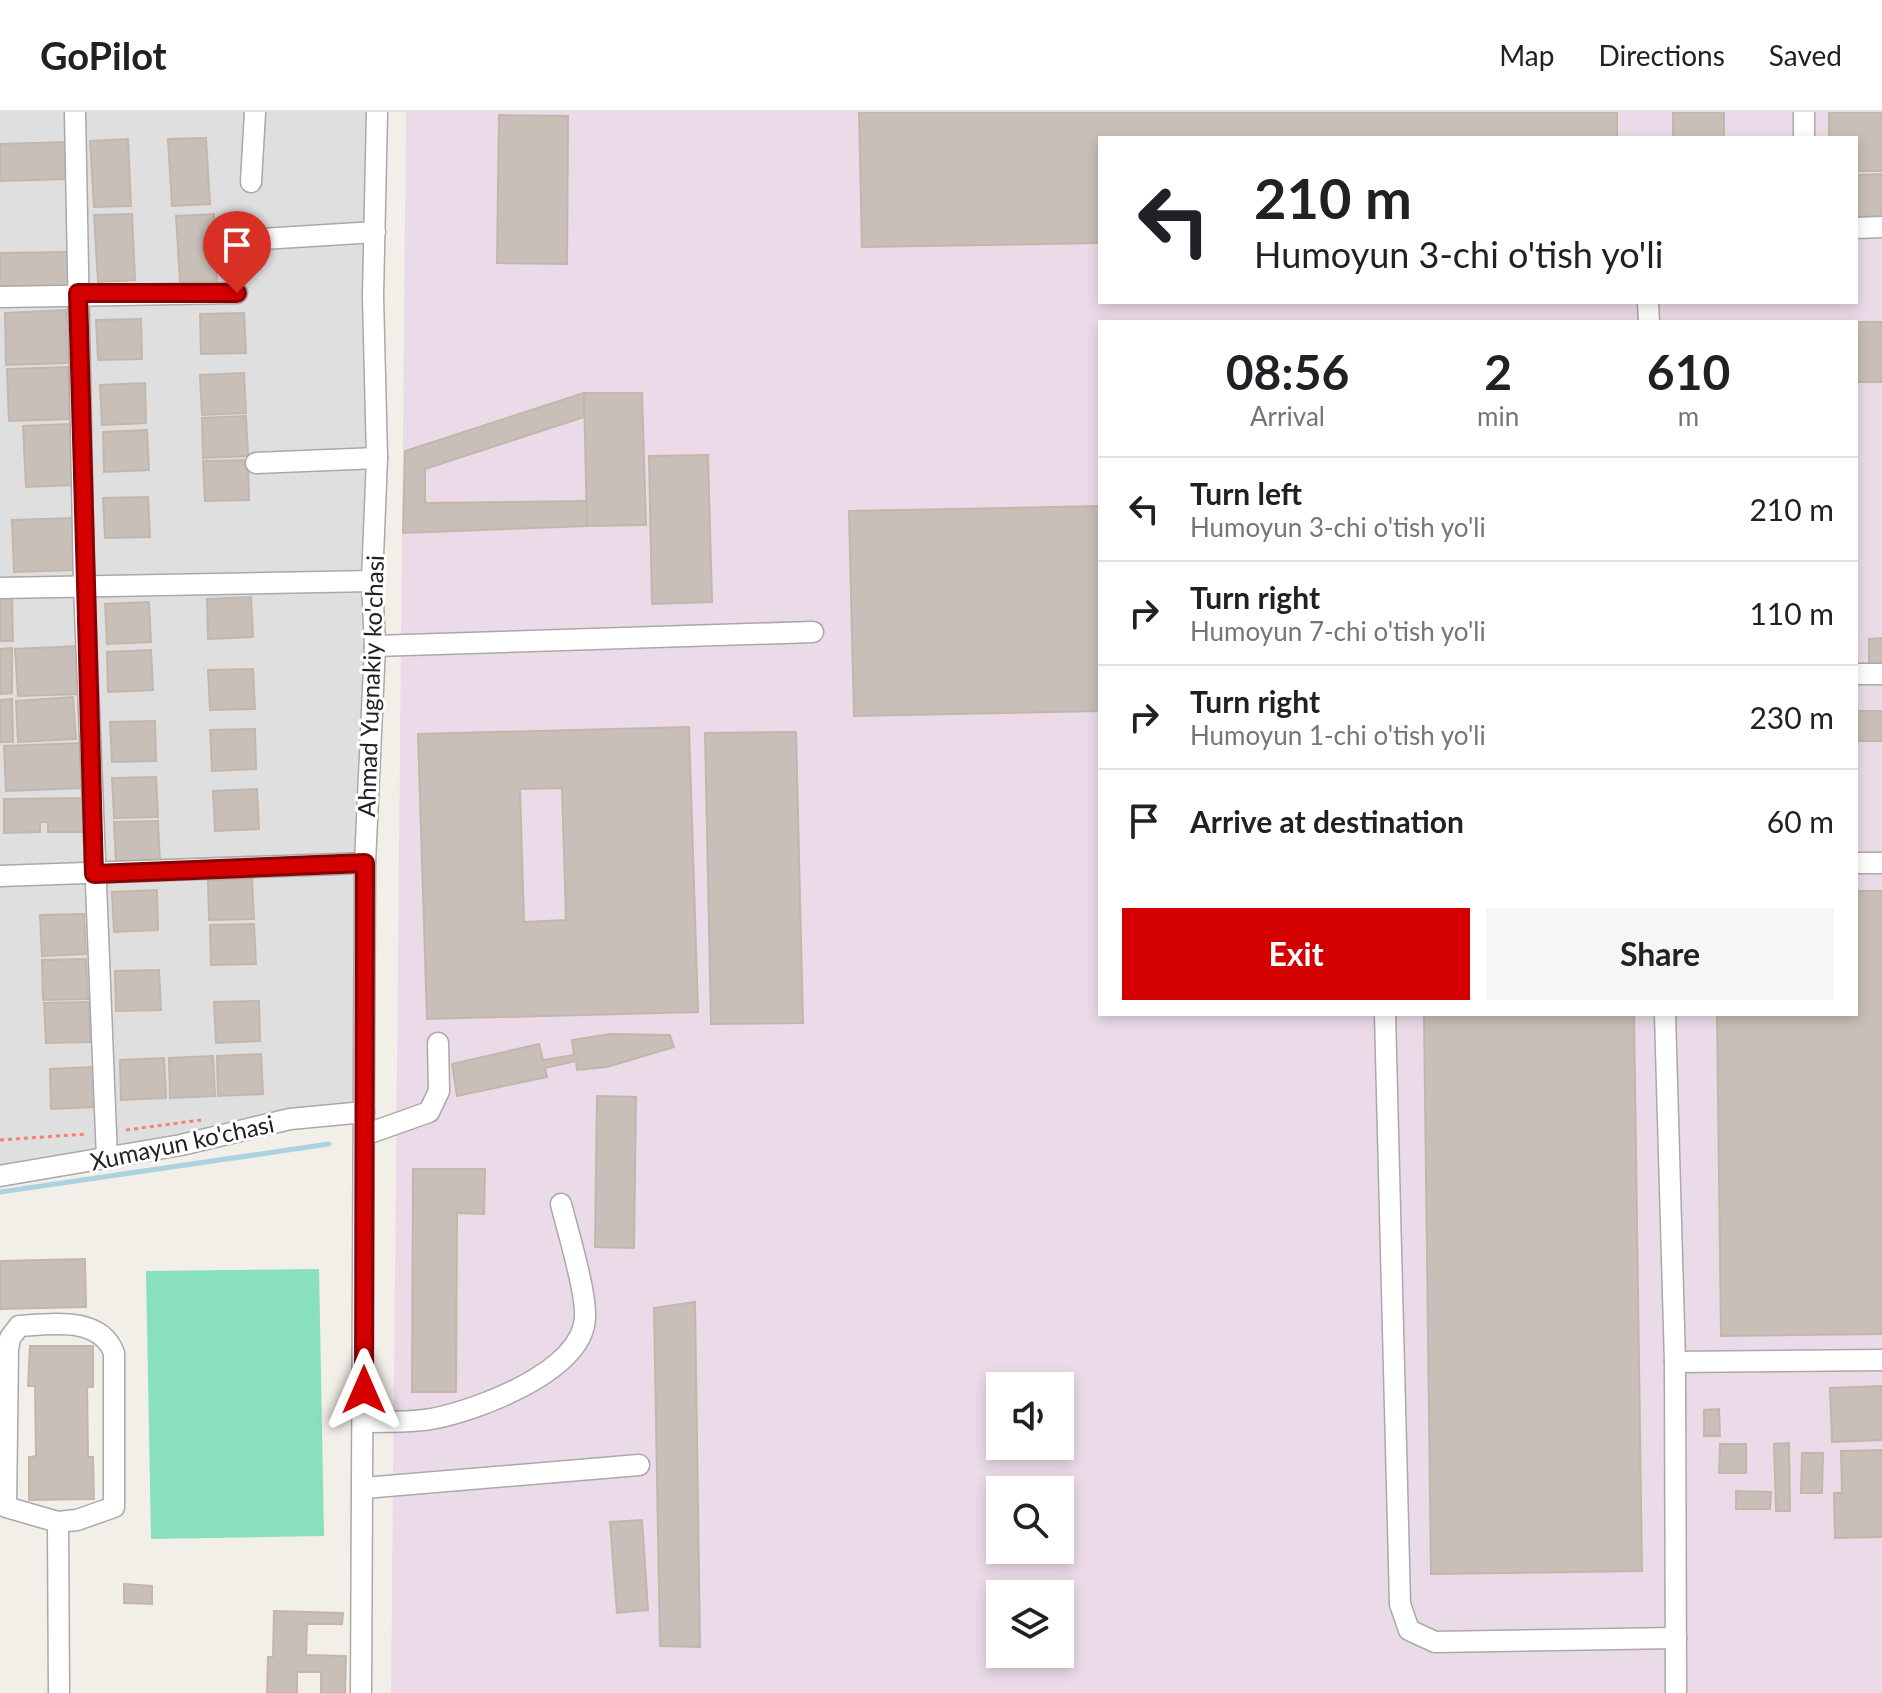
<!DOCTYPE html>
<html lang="en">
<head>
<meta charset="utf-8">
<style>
	:root { --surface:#fff; --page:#f6f6f6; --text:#202124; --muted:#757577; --line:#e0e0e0; --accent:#d40000 }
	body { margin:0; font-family:Lato,sans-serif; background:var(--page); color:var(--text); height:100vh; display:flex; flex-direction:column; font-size:30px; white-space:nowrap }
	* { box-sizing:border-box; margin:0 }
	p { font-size:26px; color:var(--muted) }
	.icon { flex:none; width:44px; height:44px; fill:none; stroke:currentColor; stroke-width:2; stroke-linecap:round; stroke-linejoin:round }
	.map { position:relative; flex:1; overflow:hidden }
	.panel { position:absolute; left:1098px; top:208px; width:760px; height:696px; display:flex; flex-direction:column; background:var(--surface); border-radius:0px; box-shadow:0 4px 12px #0003 }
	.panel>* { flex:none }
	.banner { position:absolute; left:1098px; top:24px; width:760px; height:168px; border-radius:0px; box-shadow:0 4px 12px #0003; background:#fff; color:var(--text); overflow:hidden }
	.buttons { position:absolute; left:986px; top:1260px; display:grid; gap:16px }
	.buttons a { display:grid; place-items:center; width:88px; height:88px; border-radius:0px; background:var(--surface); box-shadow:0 4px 12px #0003; font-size:40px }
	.pin { position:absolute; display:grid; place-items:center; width:68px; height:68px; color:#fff; margin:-82px -34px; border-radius:50% 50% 50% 0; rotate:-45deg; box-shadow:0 0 8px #0007 }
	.pin .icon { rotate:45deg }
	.me { position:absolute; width:88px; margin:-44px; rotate:0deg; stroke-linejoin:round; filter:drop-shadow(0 0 6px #0008) }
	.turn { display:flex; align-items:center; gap:28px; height:168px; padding:0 24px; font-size:36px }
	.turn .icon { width:104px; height:104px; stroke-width:2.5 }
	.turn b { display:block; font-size:56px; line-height:68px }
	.eta { display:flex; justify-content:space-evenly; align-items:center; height:136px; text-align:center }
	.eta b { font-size:48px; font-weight:700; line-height:56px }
	.button { display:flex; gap:16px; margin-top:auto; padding:16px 24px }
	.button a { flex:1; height:92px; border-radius:0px; background:var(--accent); color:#fff; font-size:32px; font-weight:700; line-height:92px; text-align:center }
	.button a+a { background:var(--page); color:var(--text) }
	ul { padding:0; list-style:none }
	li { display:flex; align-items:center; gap:24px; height:104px; padding:0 24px; border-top:2px solid var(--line) }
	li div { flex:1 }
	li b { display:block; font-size:30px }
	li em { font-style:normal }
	header { display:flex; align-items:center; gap:48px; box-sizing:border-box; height:112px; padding:0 40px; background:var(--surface); border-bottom:2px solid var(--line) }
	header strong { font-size:38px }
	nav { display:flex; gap:44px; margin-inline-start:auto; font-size:28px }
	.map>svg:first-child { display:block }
	.residential { fill:#e0dfdf }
	.industrial { fill:#ebdbe8; fill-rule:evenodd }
	.pitch { fill:#88e0be }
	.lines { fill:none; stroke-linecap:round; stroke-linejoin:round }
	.stream { stroke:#aad3df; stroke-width:5 }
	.building { fill:#c7bfb8; stroke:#c4b6ab; stroke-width:2; fill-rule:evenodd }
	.minor-casing { stroke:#a9a9a9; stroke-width:23 }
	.path { stroke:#fa8072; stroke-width:3; stroke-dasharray:4 4; stroke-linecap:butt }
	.minor { stroke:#fff; stroke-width:20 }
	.route-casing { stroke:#8a0000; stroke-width:20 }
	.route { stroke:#d40000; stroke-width:14 }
	.labels { text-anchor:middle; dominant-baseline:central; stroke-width:6; stroke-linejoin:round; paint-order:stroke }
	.street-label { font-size:24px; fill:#222; stroke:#fff }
</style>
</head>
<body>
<header>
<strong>GoPilot</strong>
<nav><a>Map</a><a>Directions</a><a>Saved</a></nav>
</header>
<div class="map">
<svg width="1882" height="1581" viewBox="0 0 1882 1581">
	<rect width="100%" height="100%" fill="#f2efe9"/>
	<path class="residential" d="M0,0H377L364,1000L0,1064Z"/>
	<path class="industrial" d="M406,0H1882V1581H391ZM1100,26H1856V190H1100ZM1100,210H1856V902H1100ZM1000,1274H1060V1334H1000ZM1000,1378H1060V1438H1000ZM1000,1482H1060V1542H1000Z"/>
	<path class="pitch" d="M319,1157L324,1424L151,1427L146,1159Z"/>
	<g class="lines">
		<path class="stream" d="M0,1080L329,1032"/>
	</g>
	<g class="building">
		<path d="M859,0H1617V26H1100V131L862,135Z"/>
		<rect x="1673" y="0" width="51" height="26"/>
		<path d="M1829,0H1882V59H1856V26H1829Z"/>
		<path d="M499,3L568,4L567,152L497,151Z"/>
		<path d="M206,26L210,92L172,94L168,27Z"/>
		<path d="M128,27L131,94L94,95L90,29Z"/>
		<path d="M67,30L68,67L0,69V32Z"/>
		<path d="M1882,62V104L1856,105V63Z"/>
		<path d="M132,102L135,168L98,170L94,103Z"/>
		<path d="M214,102L217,169L180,170L176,104Z"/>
		<path d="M69,140V178L0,179V141Z"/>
		<path d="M66,198L67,251L6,253L5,201Z"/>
		<path d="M244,201L246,241L201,242L200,202Z"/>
		<path d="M141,207L142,247L98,248L96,208Z"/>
		<rect x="1856" y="210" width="26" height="60"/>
		<path d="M68,255L70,307L9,309L7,257Z"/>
		<path d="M244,261L246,301L202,303L200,263Z"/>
		<path d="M145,271L146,311L102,313L100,273Z"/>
		<path d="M584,281V305L425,357V391L587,389V414L403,421L405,339Z"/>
		<path d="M584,281H642L646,413L587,414Z"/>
		<path d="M246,304L248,344L203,346L202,306Z"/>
		<path d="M71,312L74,373L26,375L23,314Z"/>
		<path d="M147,318L149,358L104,360L103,320Z"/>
		<path d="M708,343L712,490L652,492L649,344Z"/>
		<path d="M248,348L249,388L205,389L203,349Z"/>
		<path d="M148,385L150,425L105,426L103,386Z"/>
		<path d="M1100,394V599L854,604L849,399Z"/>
		<path d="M73,406L75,458L14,460L12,408Z"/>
		<path d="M0,484H12L13,529H0Z"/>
		<path d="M251,485L253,525L208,527L207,487Z"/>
		<path d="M149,490L151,530L107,532L105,492Z"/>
		<path d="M1882,526V557H1869V527Z"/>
		<path d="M79,534L81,582L18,584L15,537Z"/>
		<path d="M12,536V581L0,582V537Z"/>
		<path d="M151,538L153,578L108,580L107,540Z"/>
		<path d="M253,557L255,597L210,598L208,558Z"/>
		<path d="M73,585L76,627L18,630L16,589Z"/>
		<path d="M12,587L13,630H0V588Z"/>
		<rect x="1856" y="599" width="26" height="30"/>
		<path d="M155,609L156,649L112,650L110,610Z"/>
		<path d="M689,615L698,900L427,907L418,622ZM562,676L566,808L524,810L520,677Z"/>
		<path d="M255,617L256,657L212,659L210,618Z"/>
		<path d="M796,620L803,911L711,912L705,621Z"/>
		<path d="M81,631L83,676L6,679L4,634Z"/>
		<path d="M156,665L158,705L114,706L112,666Z"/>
		<path d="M257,677L259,717L215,719L213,679Z"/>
		<path d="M83,686L84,720H48V710H40V720L4,721V687Z"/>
		<path d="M158,709L160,749L116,751L114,710Z"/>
		<path d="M252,767L254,807L209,808L208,768Z"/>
		<path d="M157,778L158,818L114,820L112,780Z"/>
		<path d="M1856,779H1882V1222L1721,1224L1717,902H1856Z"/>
		<path d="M84,802L86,842L42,844L40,803Z"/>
		<path d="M254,812L256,852L211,853L210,813Z"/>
		<path d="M86,847L88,887L43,888L42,848Z"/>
		<path d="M159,858L161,898L116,899L115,859Z"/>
		<path d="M259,889L260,929L216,931L214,890Z"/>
		<path d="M89,890L90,930L46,931L44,891Z"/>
		<path d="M1424,902H1634L1642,1459L1431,1462Z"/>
		<path d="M610,922L670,923L674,935L607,955L577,958L576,949L545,956L547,965L457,984L452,952L539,932L543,948L574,943L572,928Z"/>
		<path d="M261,942L263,982L218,984L217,944Z"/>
		<path d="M213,944L215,984L170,986L169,946Z"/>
		<path d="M164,946L166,986L121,988L120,948Z"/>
		<path d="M94,955L96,995L51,997L50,957Z"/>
		<path d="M597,984L636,985L634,1136L595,1135Z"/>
		<path d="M413,1057H485L484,1102L457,1101L456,1280H412Z"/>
		<path d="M85,1147L86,1195L0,1197V1149Z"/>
		<path d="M695,1190L700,1535L660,1534L654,1196Z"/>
		<path d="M30,1234H93V1275H87L88,1345H93L94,1387L29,1388V1345L36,1344L35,1274H28Z"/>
		<path d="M1882,1274V1328L1832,1330L1830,1276Z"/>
		<path d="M1719,1297L1720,1324H1704V1298Z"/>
		<path d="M1789,1331L1790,1399H1776L1774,1332Z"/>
		<path d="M1720,1332H1746V1361H1719Z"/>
		<path d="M1882,1338V1425L1835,1426L1834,1381H1842L1841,1339Z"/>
		<path d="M1802,1341H1823L1822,1381H1801Z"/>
		<path d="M1736,1379L1771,1380L1770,1397H1736Z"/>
		<path d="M642,1408L648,1498L617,1501L610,1410Z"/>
		<path d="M124,1472L152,1474V1492L124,1491Z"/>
		<path d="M274,1499L343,1501L342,1512H307L306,1543L346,1544L345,1581H321V1560H297V1581H267L268,1545H273Z"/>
	</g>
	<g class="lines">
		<defs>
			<g id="minor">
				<path d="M75,0L84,473L107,1047"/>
				<path d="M1804,0V26"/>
				<path d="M251,70L255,0"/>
				<path d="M1856,116L1882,115"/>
				<path d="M262,127L375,120"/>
				<path d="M0,185L237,181"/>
				<path d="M1648,190L1649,210"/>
				<path d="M256,351L377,346"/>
				<path d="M0,476L372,469"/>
				<path d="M375,534L813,520"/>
				<path d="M1856,562H1882"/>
				<path d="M1856,751H1882"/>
				<path d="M0,764L365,751"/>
				<path d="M1385,902L1400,1492L1409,1518L1435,1530L1676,1526"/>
				<path d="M1665,902L1675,1250L1676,1581"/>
				<path d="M364,1023L429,1000L439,979L438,931"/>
				<path d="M0,1064L181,1033L290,1007L364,1000"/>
				<path d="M1675,1250L1882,1248"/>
				<path d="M364,1310C385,1309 409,1311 431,1307C476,1299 584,1259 585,1205C586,1179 568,1120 561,1092"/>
				<path d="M364,1376L639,1353"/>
				<path d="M58,1410L77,1408L114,1395V1241C100,1204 52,1212 19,1214L10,1226L8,1238L6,1395L58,1410L59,1581"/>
				<path d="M361,1581L365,751L375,534L372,469L377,346L373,184L377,0"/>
			</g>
		</defs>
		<use href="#minor" class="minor-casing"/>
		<g class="path">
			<path d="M126,1018L201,1008"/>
			<path d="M0,1028L86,1022"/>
		</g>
		<use href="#minor" class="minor"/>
	</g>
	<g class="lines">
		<defs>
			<path id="route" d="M237,181H78L94,762L365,751L364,1278"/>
		</defs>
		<use href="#route" class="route-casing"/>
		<use href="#route" class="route"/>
	</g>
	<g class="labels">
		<g class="street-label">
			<text transform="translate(370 574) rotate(-88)">Ahmad Yugnakiy ko'chasi</text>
			<text transform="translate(182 1030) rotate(-12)">Xumayun ko'chasi</text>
		</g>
	</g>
</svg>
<div class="buttons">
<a><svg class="icon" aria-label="sound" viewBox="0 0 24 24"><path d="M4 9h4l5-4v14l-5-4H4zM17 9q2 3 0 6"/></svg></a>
<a><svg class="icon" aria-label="search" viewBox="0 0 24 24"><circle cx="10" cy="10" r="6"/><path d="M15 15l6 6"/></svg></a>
<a><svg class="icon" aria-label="layers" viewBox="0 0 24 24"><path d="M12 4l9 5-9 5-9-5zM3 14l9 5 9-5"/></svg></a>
</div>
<div class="pin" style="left:237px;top:181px;background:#d93025"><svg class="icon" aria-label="arrive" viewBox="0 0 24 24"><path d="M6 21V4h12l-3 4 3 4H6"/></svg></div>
<svg class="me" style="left:364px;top:1278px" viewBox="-20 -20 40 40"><path d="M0-17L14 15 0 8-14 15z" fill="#d40000" stroke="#fff" stroke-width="4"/></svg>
<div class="banner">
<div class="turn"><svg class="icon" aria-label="left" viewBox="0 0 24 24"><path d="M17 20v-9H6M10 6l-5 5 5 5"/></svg><div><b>210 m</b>Humoyun 3-chi o'tish yo'li</div></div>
</div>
<section class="panel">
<div class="eta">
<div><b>08:56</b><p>Arrival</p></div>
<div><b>2</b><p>min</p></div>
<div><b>610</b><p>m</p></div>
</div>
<ul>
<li><svg class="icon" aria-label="left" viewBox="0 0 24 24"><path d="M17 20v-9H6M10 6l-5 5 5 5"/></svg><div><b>Turn left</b><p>Humoyun 3-chi o'tish yo'li</p></div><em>210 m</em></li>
<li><svg class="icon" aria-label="right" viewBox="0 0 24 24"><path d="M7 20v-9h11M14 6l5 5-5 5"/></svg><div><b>Turn right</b><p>Humoyun 7-chi o'tish yo'li</p></div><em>110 m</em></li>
<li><svg class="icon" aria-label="right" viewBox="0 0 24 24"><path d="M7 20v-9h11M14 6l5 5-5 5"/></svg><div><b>Turn right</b><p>Humoyun 1-chi o'tish yo'li</p></div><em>230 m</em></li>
<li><svg class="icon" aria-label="arrive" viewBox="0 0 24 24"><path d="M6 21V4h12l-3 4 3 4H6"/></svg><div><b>Arrive at destination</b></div><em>60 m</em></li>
</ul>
<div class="button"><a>Exit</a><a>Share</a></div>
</section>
</div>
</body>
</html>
